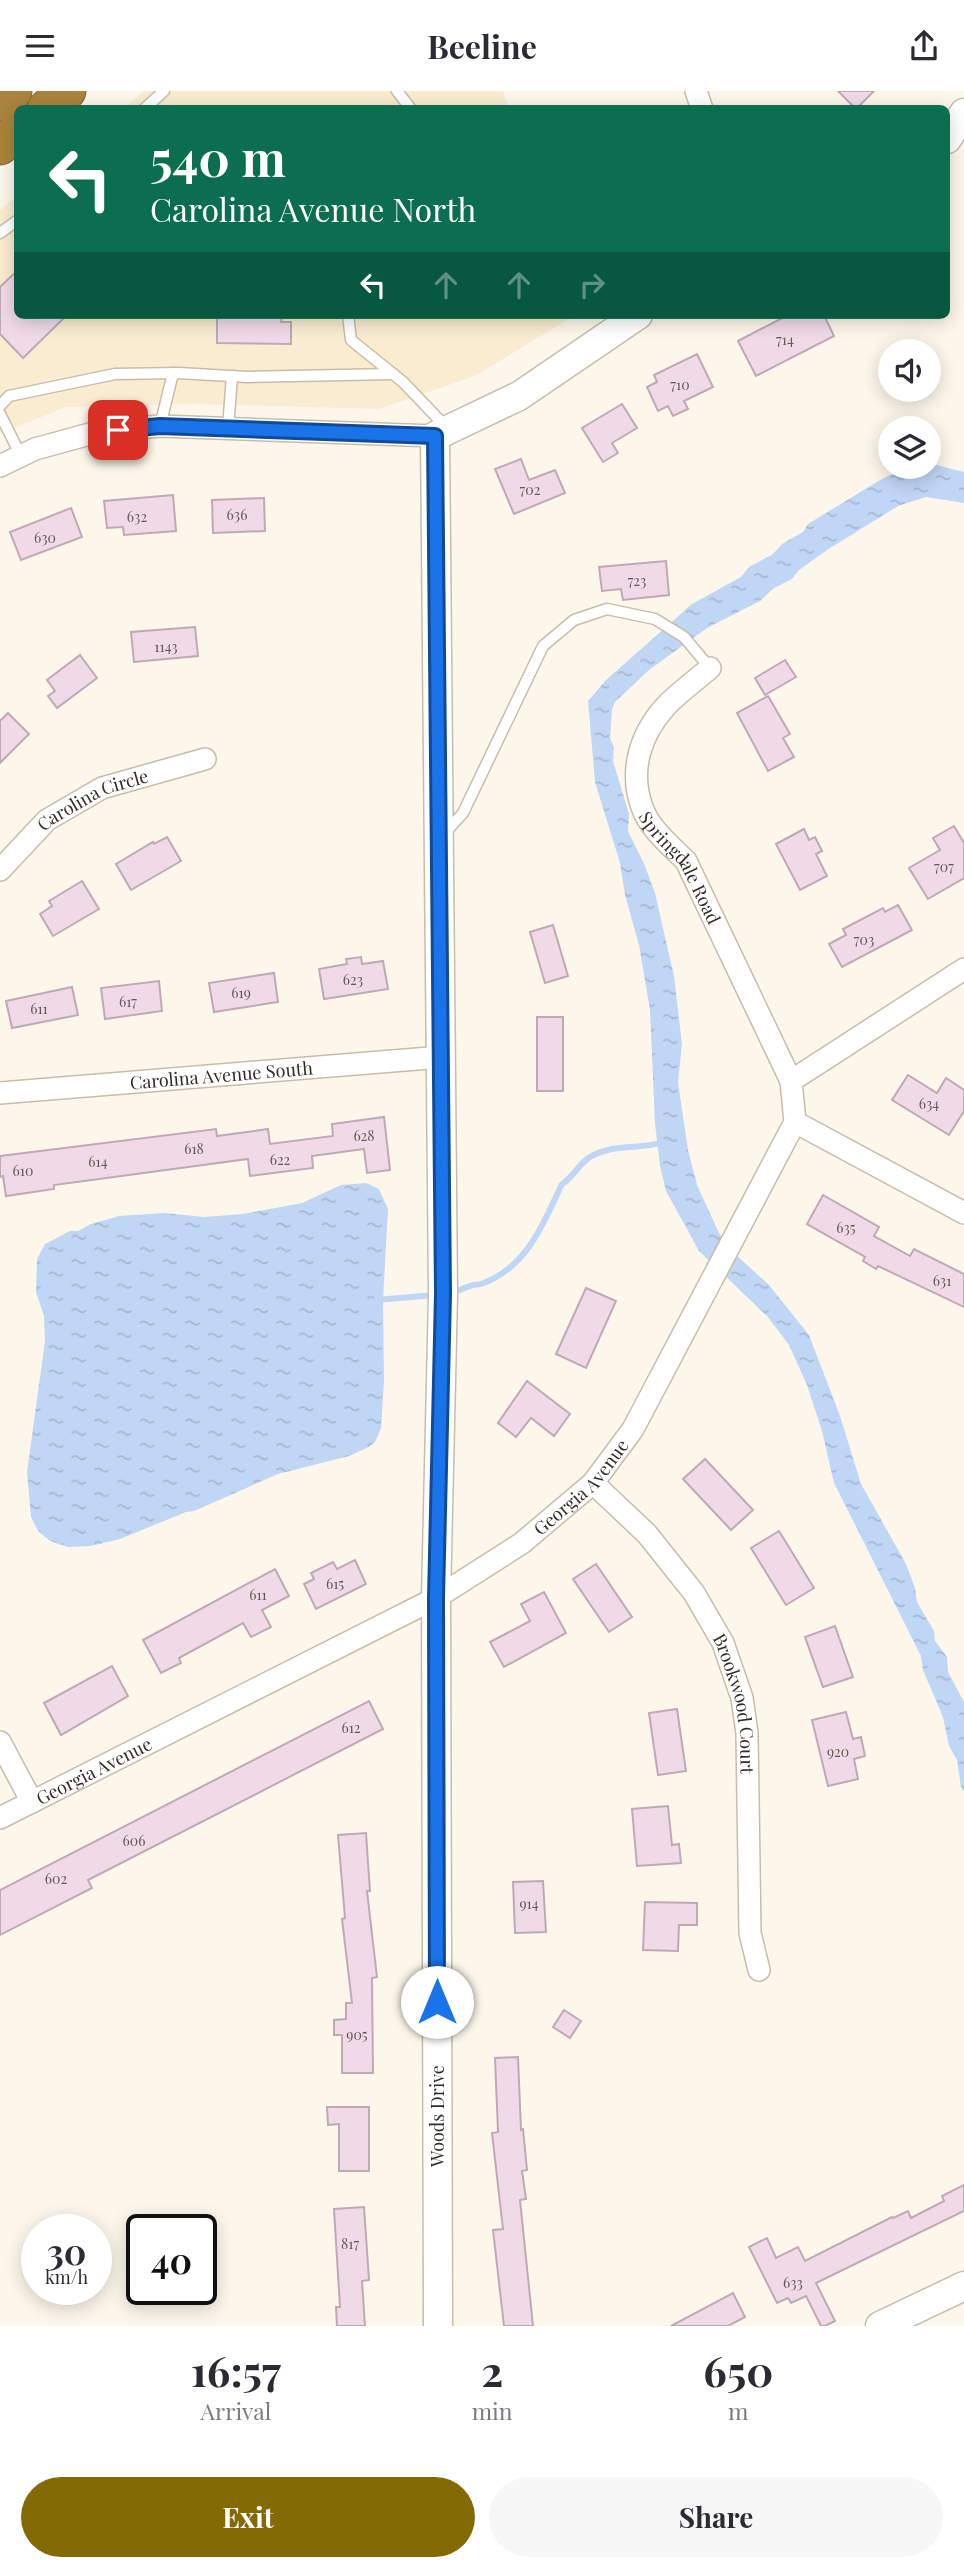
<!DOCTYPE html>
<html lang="en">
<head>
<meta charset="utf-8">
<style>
	:root { --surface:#fff; --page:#f7f7f7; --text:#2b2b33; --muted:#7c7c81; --accent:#846a05 }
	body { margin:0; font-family:"Playfair Display",serif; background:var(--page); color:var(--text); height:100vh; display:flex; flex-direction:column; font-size:26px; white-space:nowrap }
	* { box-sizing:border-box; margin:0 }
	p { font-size:23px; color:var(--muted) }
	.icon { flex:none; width:38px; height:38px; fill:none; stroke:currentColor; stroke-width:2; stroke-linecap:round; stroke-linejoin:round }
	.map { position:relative; height:2235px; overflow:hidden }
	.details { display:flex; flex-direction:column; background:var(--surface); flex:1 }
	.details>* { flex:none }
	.top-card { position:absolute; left:14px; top:14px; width:936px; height:214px; border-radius:10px; box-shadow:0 4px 18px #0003; background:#0b6e4f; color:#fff; overflow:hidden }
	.fabs { position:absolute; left:878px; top:248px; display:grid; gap:14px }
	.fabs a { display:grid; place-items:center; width:63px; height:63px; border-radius:50%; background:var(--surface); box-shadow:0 4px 18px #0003; font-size:35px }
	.speed { position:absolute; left:21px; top:2123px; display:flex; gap:14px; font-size:35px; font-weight:700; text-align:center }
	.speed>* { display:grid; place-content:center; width:91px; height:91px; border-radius:50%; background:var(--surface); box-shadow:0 4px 18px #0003; line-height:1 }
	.speed small { font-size:18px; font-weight:400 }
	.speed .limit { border:4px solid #111; border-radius:10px; background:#fff; color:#111 }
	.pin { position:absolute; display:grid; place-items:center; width:60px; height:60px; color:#fff; margin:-30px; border-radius:14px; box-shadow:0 4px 10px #0006 }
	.me { position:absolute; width:77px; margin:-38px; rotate:0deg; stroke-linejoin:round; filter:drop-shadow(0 0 5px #0008) }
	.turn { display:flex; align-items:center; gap:24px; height:147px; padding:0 21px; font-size:32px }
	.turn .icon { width:91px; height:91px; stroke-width:2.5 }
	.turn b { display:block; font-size:49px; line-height:60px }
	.lanes { display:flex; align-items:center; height:66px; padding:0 21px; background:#0003; justify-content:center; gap:35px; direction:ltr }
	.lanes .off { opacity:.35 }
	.eta { display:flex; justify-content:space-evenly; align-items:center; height:119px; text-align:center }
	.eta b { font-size:42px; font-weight:700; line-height:49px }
	.primary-button { display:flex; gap:14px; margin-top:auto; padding:14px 21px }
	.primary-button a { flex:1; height:80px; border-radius:42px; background:var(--accent); color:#fff; font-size:28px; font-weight:700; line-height:80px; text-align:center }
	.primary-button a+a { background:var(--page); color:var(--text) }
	header { display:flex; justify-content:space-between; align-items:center; height:91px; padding:0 21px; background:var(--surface); font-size:32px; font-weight:700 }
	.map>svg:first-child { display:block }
	.built { fill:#faecd1 }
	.water { fill:url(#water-ripples) }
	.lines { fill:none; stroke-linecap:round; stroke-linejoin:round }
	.stream { stroke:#bfd6f5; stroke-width:6 }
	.building { fill:#f0dae7; stroke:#bea9b5; stroke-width:2 }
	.lane-casing { stroke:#c7bda9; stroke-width:13 }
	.street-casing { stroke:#c7bda9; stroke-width:24 }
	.secondary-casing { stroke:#c7bda9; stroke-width:31 }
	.highway-casing { stroke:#806635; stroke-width:39 }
	.lane { stroke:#fff; stroke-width:10 }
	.street { stroke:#fff; stroke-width:21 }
	.secondary { stroke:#fff; stroke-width:28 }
	.highway { stroke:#aa843c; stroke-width:37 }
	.route-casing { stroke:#114b97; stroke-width:18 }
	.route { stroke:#1a73e8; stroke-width:12 }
	.labels { text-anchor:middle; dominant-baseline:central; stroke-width:5; stroke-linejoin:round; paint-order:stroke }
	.number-label { font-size:14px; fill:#625957 }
	.street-label { font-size:18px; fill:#322e27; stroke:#fff }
</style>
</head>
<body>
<header><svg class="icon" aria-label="menu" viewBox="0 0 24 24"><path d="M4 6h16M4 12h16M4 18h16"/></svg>Beeline<svg class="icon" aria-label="share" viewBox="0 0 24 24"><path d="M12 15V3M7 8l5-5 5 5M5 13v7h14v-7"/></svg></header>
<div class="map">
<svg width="964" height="2235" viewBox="0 0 964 2235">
	<defs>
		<pattern id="water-ripples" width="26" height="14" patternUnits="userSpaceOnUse" patternTransform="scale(1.75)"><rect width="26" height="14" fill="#bfd6f5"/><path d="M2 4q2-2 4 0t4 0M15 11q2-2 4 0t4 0" fill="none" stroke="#a5b8d2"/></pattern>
	</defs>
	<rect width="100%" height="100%" fill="#fdf7eb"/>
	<g class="built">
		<path d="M144,0H503L509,17L123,18Z"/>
		<path d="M17,105L18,224H571L572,226L475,285L379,318L194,313L66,316L0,343V119Z"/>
	</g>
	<g class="water">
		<path d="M929,372L964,381V412L926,406L898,415L827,459L799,479L792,488L774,497L760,510L707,537L649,579L615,611L612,619L610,647L614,656L613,670L629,723L628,740L645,775L655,802L674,885L682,953L678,991L688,1059L697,1094L719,1142L735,1163L769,1194L809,1244L840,1325L861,1393L906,1473L915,1497L917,1511L934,1540L935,1550L947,1566L948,1581L964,1611V1701L961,1696L957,1669L949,1655L943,1626L923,1579L921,1565L834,1392L822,1340L807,1294L789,1254L767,1225L699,1160L666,1100L660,1075L655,1032L650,919L639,854L625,804L620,772L595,691L588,610L606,589L692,513L741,486L749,476L773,463L782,453L803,441L808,433L880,389L906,376H929Z"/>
		<path d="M366,1092L379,1098L388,1118L383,1208L384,1290L381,1337L375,1351L369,1356L349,1365L278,1383L194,1420L186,1421L120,1448L91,1455L68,1456L50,1450L38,1440L31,1426L27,1381L45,1250L44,1225L36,1201L37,1168L45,1153L70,1140H78L91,1133L119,1125L164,1122L204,1126L243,1123L302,1112L341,1094Z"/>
	</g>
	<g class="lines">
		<g class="stream">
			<path d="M450,1202C458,1201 463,1197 470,1195C474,1193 478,1194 481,1193C527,1177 543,1133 562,1093C574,1086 579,1072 590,1066C613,1052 640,1059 664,1051"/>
			<path d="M376,1209L435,1204"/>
		</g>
	</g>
	<g class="building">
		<path d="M838,0H874L856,18Z"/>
		<path d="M18,179V224H67L23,267L0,243V196Z"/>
		<path d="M217,224H282L281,231H291V253L217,252Z"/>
		<path d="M788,224H824L834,245L756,285L738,250Z"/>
		<path d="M697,263L713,296L684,310L688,318L673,325L668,315L658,320L647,296L657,291L654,284Z"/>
		<path d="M622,313L637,337L612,352L618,362L603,371L582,337Z"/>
		<path d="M521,368L529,389L555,379L565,402L514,423L495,378Z"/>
		<path d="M173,404L176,440L124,444L123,436L107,437L104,410Z"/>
		<path d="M264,407L265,440L213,442L212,409Z"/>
		<path d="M71,417L82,446L21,469L10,441Z"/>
		<path d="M666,470L669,504L623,509L621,498L602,500L599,476Z"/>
		<path d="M195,536L198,565L134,571L131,541Z"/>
		<path d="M80,564L97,587L57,617L48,605L55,600L47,589Z"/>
		<path d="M785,569L796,586L765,604L755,587Z"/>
		<path d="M768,605L790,643L783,647L794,666L768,680L737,622Z"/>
		<path d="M8,622L29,643L0,672V630Z"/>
		<path d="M954,735L964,752V787L928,808L909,777L940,759L933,747Z"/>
		<path d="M804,738L809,749L815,746L822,760L816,763L827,785L800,799L776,753Z"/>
		<path d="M167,746L181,770L131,799L116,773L153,751L154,753Z"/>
		<path d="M82,790L99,818L53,845L40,823L52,815L49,810Z"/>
		<path d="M898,814L912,839L842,876L829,853L846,844L843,838L883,817L885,821Z"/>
		<path d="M553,834L568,885L545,892L530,841Z"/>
		<path d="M361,866L362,873L383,870L388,898L324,908L319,878L347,873L346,868Z"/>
		<path d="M274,882L278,911L214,921L209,892Z"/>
		<path d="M159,890L162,920L105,928L101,897Z"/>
		<path d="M72,896L78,924L12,937L6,910Z"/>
		<rect x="537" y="926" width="26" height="74"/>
		<path d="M908,984L937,1002L946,987L964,999V1020L949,1044L892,1009Z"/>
		<path d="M384,1026L390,1079L367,1082L364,1058L312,1065L313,1077L250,1085L248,1068L54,1094V1098L6,1105L3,1085L0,1086V1065L216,1038L217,1045L268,1038L270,1053L333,1045L332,1033Z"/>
		<path d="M823,1104L879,1136L874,1145L910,1165L914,1158L964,1183V1216L878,1175L876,1178L863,1170L865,1166L807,1133Z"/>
		<path d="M586,1197L616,1210L586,1277L556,1263Z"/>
		<path d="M527,1290L570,1323L554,1345L531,1327L516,1346L498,1332Z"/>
		<path d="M705,1368L753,1419L731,1439L683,1388Z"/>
		<path d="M779,1440L814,1497L786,1514L751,1457Z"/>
		<path d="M355,1469L366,1493L316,1518L304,1493L314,1488L311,1482L333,1471L337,1478Z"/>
		<path d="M596,1473L632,1526L609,1541L573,1488Z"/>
		<path d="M275,1478L289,1505L262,1519L271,1536L251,1546L243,1532L179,1567L181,1572L161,1582L143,1549Z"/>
		<path d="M544,1501L566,1542L504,1576L490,1551L530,1530L521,1513Z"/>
		<path d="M835,1535L853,1586L823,1596L805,1546Z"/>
		<path d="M112,1575L128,1605L61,1644L44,1612Z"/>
		<path d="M369,1610L383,1638L88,1789L92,1797L0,1844V1799Z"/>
		<path d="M677,1618L686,1680L658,1684L649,1622Z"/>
		<path d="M846,1621L853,1648L861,1646L865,1665L854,1668L858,1688L828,1695L812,1629Z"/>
		<path d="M668,1715L672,1754L679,1753L681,1772L637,1775L632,1718Z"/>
		<path d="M366,1742L370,1800H367L377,1886L372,1887L373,1982H342V1944H334V1929L346,1928V1912H352L342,1828L345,1827L338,1744Z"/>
		<path d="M543,1790L546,1841L515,1842L513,1791Z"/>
		<path d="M645,1811L697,1812V1834H679L678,1860L643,1859Z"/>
		<path d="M564,1919L581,1930L570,1947L553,1936Z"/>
		<path d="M518,1966L521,2039L523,2038L527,2079L522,2080L526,2108L520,2109L533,2235H504L493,2139L503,2138L492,2042L498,2041L495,1967Z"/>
		<path d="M327,2016H369V2080H339V2033L328,2034Z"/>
		<path d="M964,2094V2120L816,2192L835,2230L825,2235H821L806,2205L791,2212L788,2207L777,2212L749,2156L767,2147L776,2167L798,2156L805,2170L892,2126L893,2127L908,2120L911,2127L944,2110L942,2105Z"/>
		<path d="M364,2116L369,2189L362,2190L365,2235H337L336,2216H340L334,2118Z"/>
		<path d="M733,2202L745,2226L728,2235H671Z"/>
	</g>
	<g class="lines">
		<defs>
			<g id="lane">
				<path d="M397,0L411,18"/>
				<path d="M144,18L164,0"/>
				<path d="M0,142L18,129"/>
				<path d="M348,224L351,249L403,291L447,337"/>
				<path d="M0,315L9,305L115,283L179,282L247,286L393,283"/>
				<path d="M0,323L21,365"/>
				<path d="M160,335L173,282"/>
				<path d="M228,337L232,285"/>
				<path d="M443,744L463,722L543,555L574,529L607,518L655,528L684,546L710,577"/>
			</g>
			<g id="street">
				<path d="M696,0L702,18"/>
				<path d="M0,375L35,358L97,341L160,335L435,345"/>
				<path id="s1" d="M710,577C695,590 678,602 665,616C640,644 629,680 642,716C649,737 671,755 686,770L791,990"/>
				<path id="s2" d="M0,779L47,729L102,697L205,668"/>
				<path id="s3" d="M0,1002L442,966"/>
				<path d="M795,1031L964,1122"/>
				<path id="s4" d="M593,1392L647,1443L694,1502L723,1552L742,1607L747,1642L750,1842L759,1879"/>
				<path d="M0,1651L32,1711"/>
				<path id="s5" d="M0,1727L436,1507L522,1452L593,1392L633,1338L795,1031L791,990L964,878"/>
			</g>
			<g id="secondary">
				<path d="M947,48L964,22"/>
				<path d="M438,2235L436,1507L443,1203L435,345L519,305L638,224"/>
				<path d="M880,2235L964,2195"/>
			</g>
			<g id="highway">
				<path d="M0,11L13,0"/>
				<path d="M46,18L67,0"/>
				<path d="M0,55L18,40"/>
			</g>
		</defs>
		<use href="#lane" class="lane-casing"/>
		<use href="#street" class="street-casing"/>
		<use href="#secondary" class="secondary-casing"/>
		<use href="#highway" class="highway-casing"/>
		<use href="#lane" class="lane"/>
		<use href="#street" class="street"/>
		<use href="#secondary" class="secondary"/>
		<use href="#highway" class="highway"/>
	</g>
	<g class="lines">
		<defs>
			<path id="route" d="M118,339L160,335L435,345L443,1203L436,1507L437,1911"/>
		</defs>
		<use href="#route" class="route-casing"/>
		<use href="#route" class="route"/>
	</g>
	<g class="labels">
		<g class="number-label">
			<text x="785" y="248">714</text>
			<text x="680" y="293">710</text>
			<text x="530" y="398">702</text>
			<text x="237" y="423">636</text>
			<text x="137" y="425">632</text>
			<text x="45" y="446">630</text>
			<text x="637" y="489">723</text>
			<text x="166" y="555">1143</text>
			<text x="944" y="775">707</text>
			<text x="864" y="848">703</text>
			<text x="353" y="888">623</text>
			<text x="241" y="901">619</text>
			<text x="128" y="910">617</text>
			<text x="39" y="917">611</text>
			<text x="929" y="1012">634</text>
			<text x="364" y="1044">628</text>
			<text x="194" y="1057">618</text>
			<text x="280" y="1068">622</text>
			<text x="98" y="1070">614</text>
			<text x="23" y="1079">610</text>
			<text x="846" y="1136">635</text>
			<text x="942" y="1189">631</text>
			<text x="335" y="1492">615</text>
			<text x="258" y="1503">611</text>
			<text x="351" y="1636">612</text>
			<text x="838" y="1660">920</text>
			<text x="134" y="1749">606</text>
			<text x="56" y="1787">602</text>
			<text x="529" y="1812">914</text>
			<text x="357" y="1943">905</text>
			<text x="350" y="2152">817</text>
			<text x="793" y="2191">633</text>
		</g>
		<g class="street-label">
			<text stroke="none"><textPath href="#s2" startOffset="119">Carolina Circle</textPath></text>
			<text stroke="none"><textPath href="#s1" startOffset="240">Springdale Road</textPath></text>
			<text stroke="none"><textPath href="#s3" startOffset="222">Carolina Avenue South</textPath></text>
			<text stroke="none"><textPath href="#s5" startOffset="672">Georgia Avenue</textPath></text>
			<text stroke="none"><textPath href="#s4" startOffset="270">Brookwood Court</textPath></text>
			<text stroke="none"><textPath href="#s5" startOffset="105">Georgia Avenue</textPath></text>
			<text transform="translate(437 2025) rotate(-90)">Woods Drive</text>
		</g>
	</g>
</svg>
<div class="fabs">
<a><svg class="icon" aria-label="sound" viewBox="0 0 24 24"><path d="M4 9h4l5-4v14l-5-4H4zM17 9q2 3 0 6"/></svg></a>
<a><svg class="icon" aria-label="layers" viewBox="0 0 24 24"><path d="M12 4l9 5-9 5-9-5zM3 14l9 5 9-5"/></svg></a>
</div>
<div class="speed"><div>30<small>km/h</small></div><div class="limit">40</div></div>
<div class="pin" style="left:118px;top:339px;background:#d93025"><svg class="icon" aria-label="arrive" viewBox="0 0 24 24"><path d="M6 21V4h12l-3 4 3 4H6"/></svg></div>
<svg class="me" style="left:437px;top:1911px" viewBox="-20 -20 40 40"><circle r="19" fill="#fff"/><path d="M0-13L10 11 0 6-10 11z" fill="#1a73e8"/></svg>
<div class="top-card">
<div class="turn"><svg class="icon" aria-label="left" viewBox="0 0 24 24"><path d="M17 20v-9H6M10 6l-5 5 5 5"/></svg><div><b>540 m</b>Carolina Avenue North</div></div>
<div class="lanes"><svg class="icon" aria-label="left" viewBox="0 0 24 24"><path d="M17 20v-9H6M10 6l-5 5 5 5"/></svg><svg class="icon off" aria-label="ahead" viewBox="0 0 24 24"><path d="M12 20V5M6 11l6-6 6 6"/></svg><svg class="icon off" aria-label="ahead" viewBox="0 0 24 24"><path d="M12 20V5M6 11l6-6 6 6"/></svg><svg class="icon off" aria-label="right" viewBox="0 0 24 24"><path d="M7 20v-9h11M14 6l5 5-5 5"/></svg></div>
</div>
</div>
<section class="details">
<div class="eta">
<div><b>16:57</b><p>Arrival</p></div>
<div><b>2</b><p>min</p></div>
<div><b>650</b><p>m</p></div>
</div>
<div class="primary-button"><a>Exit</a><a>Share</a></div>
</section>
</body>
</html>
